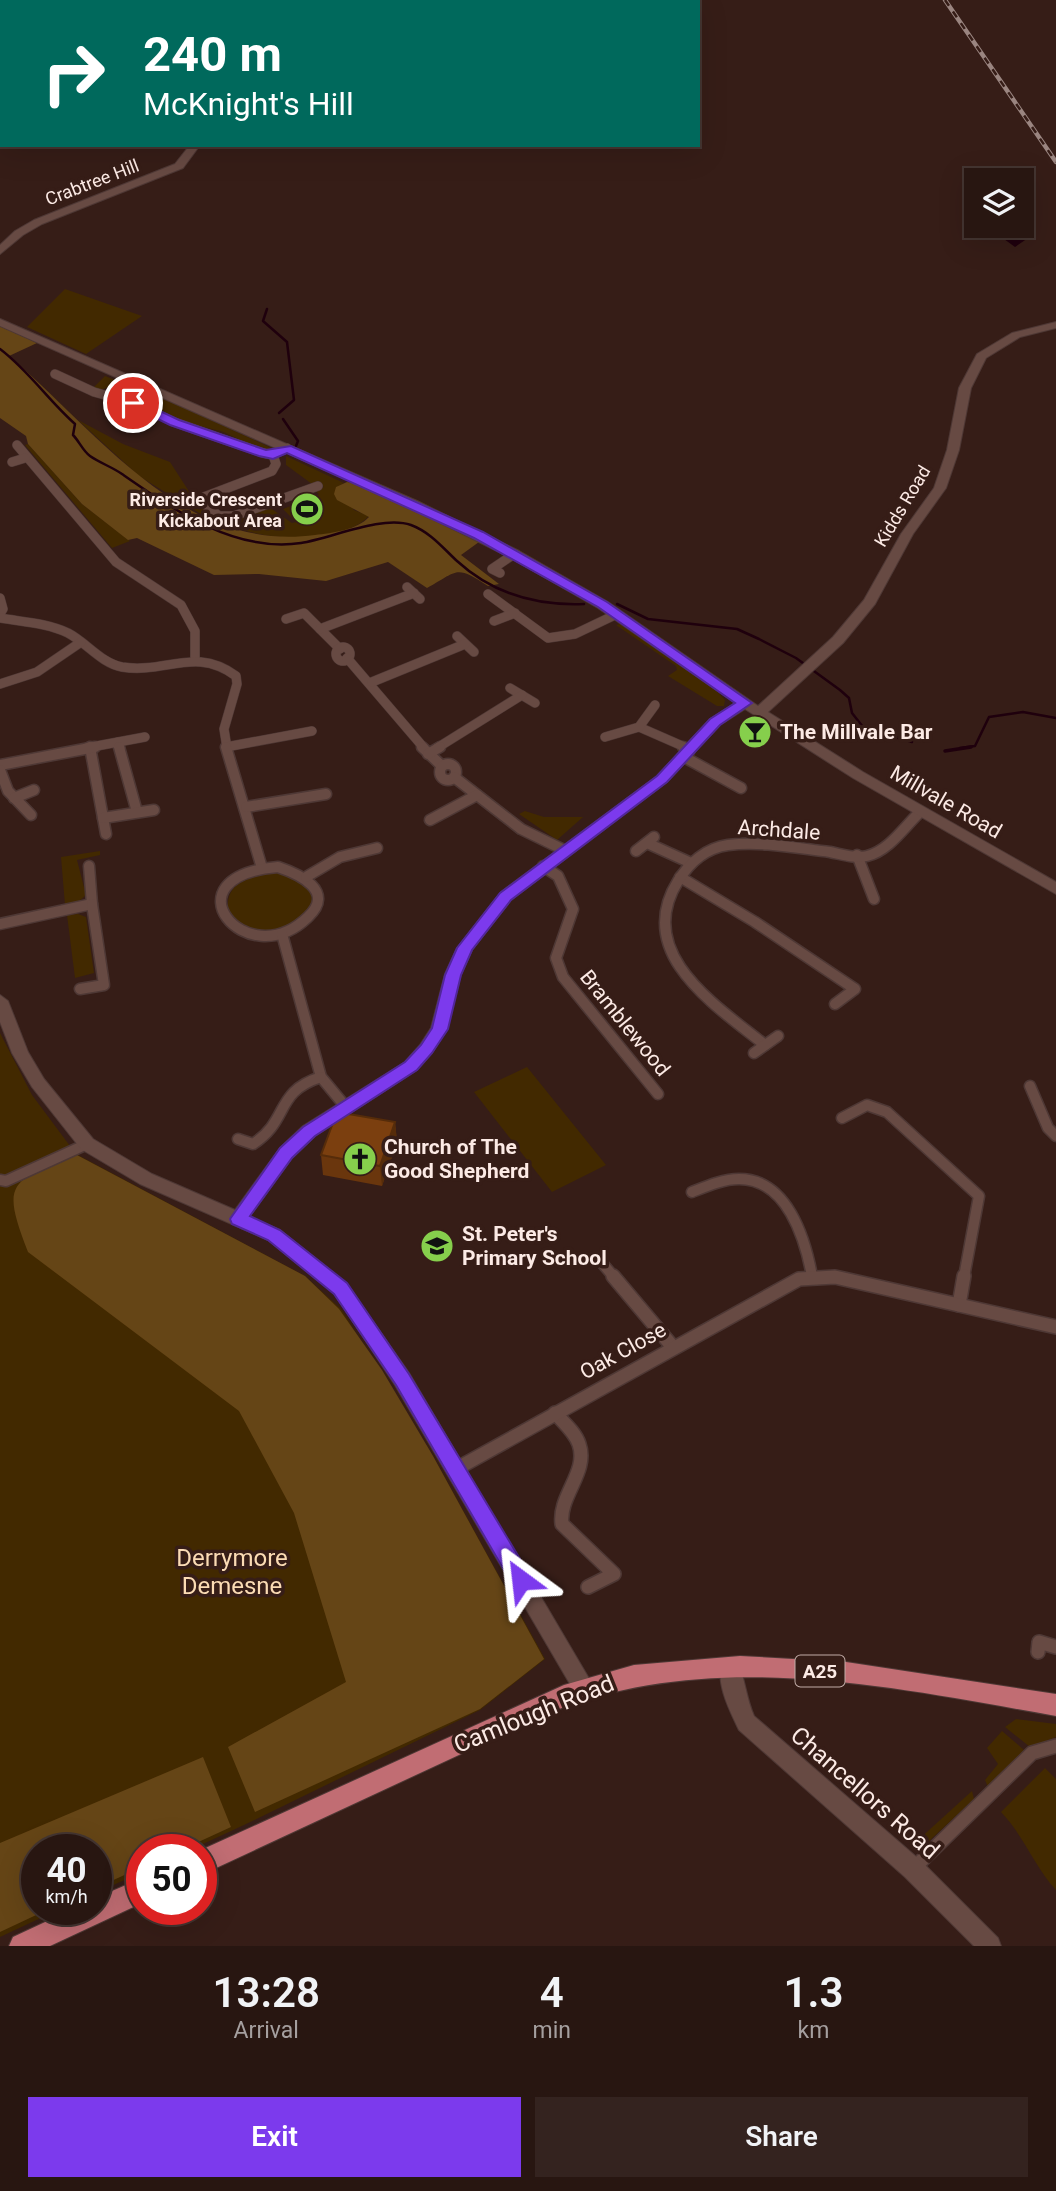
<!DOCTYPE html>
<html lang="en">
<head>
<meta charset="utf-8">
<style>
	:root { --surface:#281611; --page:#34231f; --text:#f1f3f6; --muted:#a59f9f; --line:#443531; --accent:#7c3aed }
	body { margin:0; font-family:Roboto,sans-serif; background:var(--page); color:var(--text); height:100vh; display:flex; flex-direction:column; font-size:26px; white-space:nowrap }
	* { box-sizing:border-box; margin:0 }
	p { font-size:23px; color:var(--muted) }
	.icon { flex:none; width:38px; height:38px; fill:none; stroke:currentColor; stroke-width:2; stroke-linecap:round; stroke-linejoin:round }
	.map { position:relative; height:1946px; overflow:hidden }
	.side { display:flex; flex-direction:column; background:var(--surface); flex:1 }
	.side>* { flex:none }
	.hud { position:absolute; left:0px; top:0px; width:700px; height:147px; box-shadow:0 7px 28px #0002,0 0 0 2px var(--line); background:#00695c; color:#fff; overflow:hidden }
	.tools { position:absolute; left:964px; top:168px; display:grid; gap:14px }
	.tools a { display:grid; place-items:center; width:70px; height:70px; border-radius:0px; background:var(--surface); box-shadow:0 7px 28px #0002,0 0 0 2px var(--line); font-size:35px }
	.speed { position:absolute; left:21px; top:1834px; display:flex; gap:14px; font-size:35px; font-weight:700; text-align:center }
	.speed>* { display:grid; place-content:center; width:91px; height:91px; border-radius:50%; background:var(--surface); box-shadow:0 7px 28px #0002,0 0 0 2px var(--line); line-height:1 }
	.speed small { font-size:18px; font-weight:400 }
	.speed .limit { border:10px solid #d22; background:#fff; color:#111 }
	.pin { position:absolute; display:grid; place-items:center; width:60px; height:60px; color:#fff; margin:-30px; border:4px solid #fff; border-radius:50%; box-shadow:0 2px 7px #0007 }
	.me { position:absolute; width:77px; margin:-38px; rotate:330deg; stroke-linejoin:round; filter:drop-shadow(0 0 5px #0008) }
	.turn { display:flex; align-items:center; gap:24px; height:147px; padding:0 28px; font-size:32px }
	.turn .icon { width:91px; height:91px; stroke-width:2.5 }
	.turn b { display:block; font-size:49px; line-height:60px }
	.eta { display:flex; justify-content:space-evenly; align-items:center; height:119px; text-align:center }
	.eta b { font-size:42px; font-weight:600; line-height:49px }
	.cta { display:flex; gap:14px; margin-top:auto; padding:14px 28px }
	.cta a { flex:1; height:80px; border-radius:0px; background:var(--accent); color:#fff; font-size:28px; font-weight:600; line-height:80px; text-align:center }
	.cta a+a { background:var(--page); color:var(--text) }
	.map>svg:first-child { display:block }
	.green { fill:#422900 }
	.forest { fill:#654516 }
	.water { fill:#1f000d }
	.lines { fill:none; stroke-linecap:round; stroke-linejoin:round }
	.stream-far1 { stroke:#1f000d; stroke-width:2.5 }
	.stream { stroke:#1f000d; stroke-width:3.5 }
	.street-far2-casing { stroke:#4e3835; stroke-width:10 }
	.street-far1-casing { stroke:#4e3835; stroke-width:13 }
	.street-casing { stroke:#4e3835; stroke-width:16 }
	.secondary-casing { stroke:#4e3835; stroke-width:2 }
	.primary-casing { stroke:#4e3835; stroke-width:2 }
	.street-far2 { stroke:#674a43; stroke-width:9 }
	.street-far1 { stroke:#674a43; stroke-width:10 }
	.street { stroke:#674a43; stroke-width:13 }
	.secondary { fill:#674a43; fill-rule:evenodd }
	.primary { fill:#c16d73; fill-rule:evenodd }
	.rail-casing { stroke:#9a8580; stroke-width:4.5 }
	.rail { stroke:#361d17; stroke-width:2.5; stroke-dasharray:7; stroke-linecap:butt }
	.wall { fill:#6a360d }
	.shaded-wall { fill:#562c0a }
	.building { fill:#7b3f0f; stroke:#562c0a; stroke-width:2 }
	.route { fill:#7c3aed; stroke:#51269a; stroke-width:2 }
	.labels { text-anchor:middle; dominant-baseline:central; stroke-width:7; stroke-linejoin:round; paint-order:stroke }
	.far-street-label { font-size:18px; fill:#fceae5; stroke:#361d17 }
	.far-poi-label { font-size:18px; font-weight:bold; fill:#fceae5; stroke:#361d17; text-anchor:end }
	.shield { fill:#361d17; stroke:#c1aca7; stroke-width:2 }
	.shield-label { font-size:19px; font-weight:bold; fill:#fceae5 }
	.poi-label { font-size:21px; font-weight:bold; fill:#fceae5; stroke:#361d17; text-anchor:start }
	.street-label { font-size:21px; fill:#fceae5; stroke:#361d17 }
	.near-park-label { font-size:24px; fill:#fbdbb4; stroke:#361d17 }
	.near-street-label { font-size:24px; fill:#fceae5; stroke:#361d17 }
</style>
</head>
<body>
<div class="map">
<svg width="1056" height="1946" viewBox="0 0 1056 1946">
	<rect width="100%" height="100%" fill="#361d17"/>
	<g class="green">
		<path d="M65,289L142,316L86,354L27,327Z"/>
		<path d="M105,376L174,403L276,450C254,454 236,434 216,430C179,422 145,404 109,394L116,389L111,386L101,390L92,389Z"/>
		<path d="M78,420L123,444L170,462L190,493L184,496L223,522L204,516L139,476Z"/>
		<path d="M28,444L82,504L130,541L112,548L25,445Z"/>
		<path d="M286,456L344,483L337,487L354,510L369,516C340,546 259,541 225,523L269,507L292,523L296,522L283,509L317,496L319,494L315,491L324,487L318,483L312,484L286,465Z"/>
		<path d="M620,624L711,685L725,700L724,706H717L668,676L677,670L676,666L616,625Z"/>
		<path d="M525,811L544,817H583L557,840L519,814Z"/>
		<path d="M100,851V855L77,860L86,895L77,903L65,905L61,857Z"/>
		<path d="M279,872C299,878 314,883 312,906C306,912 299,922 292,926C271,937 237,931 228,908C226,878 257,877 279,872Z"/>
		<path d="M78,914L86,917L94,973L75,978L67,915Z"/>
		<path d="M0,1033L32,1095L76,1154L305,1276L341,1309L433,1456L545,1659L480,1710L244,1825L190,1850H142V1872L96,1893V1850H37V1909H60L0,1937Z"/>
		<path d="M527,1067L606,1165L552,1192L474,1092Z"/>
		<path d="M1016,1719L1056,1724V1737L1030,1747L1005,1727Z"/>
		<path d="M1002,1731L1024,1750L988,1787L985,1780L998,1764L987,1748Z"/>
		<path d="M1045,1768L1056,1779V1890C1034,1866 1024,1836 1001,1812Z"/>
		<path d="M972,1791L974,1799L928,1842L918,1847L916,1842Z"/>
	</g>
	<g class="forest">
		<path d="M0,326L37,343L9,356C97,431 183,553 315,535C332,533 357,530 369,517L337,500L334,494L336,487L347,482L354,483L476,539L479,542L461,555L499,584L488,586C455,564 458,571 427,588L388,562L326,581L259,574L214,575L137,538L128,540L82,504L28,444L26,436L0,418Z"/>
		<path d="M75,1154L305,1276L339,1309L382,1370L433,1456L544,1659L480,1709L255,1812L228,1747L346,1682L294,1513L239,1411L28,1252C0,1180 11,1183 75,1154Z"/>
		<path d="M203,1757L231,1827L181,1850H142V1867L96,1888V1850H37V1909H49L0,1932V1843Z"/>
	</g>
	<path class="water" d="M1022,225L1031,236L1015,247L986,226Z"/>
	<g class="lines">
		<g class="stream-far1">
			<path d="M267,309L263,321L287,342L294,400L279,413"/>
			<path d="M0,349C29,371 48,400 75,424L73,435C79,441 83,451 90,456C100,463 112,467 122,474C174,510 235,553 301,543C332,538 382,515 411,525C430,532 443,548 457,561C493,594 536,606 584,604"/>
			<path d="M283,419L298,441L296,446"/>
			<path d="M617,604L648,619L737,629L759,639L796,658L840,690L849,698L852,713L863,727L912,742"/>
			<path d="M960,748L975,746L989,717L1023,712L1056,718"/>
		</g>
		<path class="stream" d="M945,751L971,747"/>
		<defs>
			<g id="street-far2">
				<path d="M55,374L94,392L133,403L174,422L263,453L273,455L287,448"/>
				<path d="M17,445L116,562L181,605L195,631V660"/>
				<path d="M273,455L276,464L272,471L204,497L203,503L219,516H234L318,486"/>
				<path d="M12,462L25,458"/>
				<path d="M500,573L492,569L514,554"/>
				<path d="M407,587L420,599"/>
				<path d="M488,594L548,638L575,634L617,614"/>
				<path d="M0,598L3,609L0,614"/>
				<path d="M0,618C23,622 47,623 68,633C87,643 101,663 122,667C166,674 195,646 236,676L237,684L224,729L227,748"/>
				<path d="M286,619L304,613L340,649"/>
				<path d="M494,621L515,613"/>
				<path d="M320,629L414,593"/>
				<path d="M457,636L474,652"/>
				<circle cx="343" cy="654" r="7"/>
				<path d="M347,658L424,748"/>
				<path d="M372,682L465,644"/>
				<path d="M0,684L37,672L81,642"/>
				<path d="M510,688L535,703"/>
				<path d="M639,727L687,748"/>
				<path d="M605,737L639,727L655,705"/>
				<path d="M118,742L120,748"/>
				<path d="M226,747L312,731"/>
				<path d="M86,748L145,737"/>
				<path d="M437,748L522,695"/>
			</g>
			<g id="street-far1">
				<path d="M90,747L106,834"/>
				<path d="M119,747L137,812"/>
				<path d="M226,747L262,868"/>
				<path d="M422,747L442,766"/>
				<path d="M683,747L690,750"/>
				<path d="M428,754L440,747"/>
				<path d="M684,757L741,788"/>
				<circle cx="448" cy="772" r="8"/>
				<path d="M0,765L95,747"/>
				<path d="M0,770L8,791L31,815"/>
				<path d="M454,777L521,829L564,850"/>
				<path d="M14,798L34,790"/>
				<path d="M246,807L326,794"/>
				<path d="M103,818L154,810"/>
				<path d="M430,820L477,795"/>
				<path d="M647,843L691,863"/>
				<path d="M636,851L654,837"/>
				<path d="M857,855L874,899"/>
				<path d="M543,866L558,876L573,909L556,958L563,977L658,1094"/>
				<path d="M278,867C299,874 336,891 308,917C246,977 164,876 278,867Z"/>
				<path d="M306,877L340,857L377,848"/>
				<path d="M680,877L755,922L855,989L835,1004"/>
				<path d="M0,924L92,904L89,866"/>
				<path d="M282,934L321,1077L345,1106"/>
				<path d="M80,989L104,985L92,904"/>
				<path d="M765,1045C715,1005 633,953 678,881C689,863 706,848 728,845C762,841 796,848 830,852C841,854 855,859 867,856C889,851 905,826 920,812"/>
				<path d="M754,1053L778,1036"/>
				<path d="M1030,1086L1048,1128L1056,1136"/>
				<path d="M842,1118L867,1105L887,1112L979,1196L964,1277"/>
				<path d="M238,1139L253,1144C290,1120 274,1092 321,1077"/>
				<path d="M0,1180L6,1181L87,1144"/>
				<path d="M692,1192C707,1186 723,1179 739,1179C787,1179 805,1238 812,1276"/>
				<path d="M602,1263L614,1277"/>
				<path d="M830,1277H836"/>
			</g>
			<g id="street">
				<path d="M613,1276L672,1346"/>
				<path d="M959,1305L964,1276"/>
				<path d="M555,1413C563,1422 575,1432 579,1444C589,1472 558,1496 562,1524L614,1574L588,1587"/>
				<path d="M456,1469L799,1279L835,1277L1056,1327"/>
				<path d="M1038,1652L1039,1642L1056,1647"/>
				<path d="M913,1869L1032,1753L1056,1746"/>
			</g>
			<g id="secondary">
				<path d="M251,0H259L250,2Z"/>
				<path d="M190,145H200L183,168L42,224L23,235L0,254V245L15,231L34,220L175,164Z"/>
				<path d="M0,319L417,501L519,551L608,602L758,706L833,637L864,600L901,534L934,488L947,450L959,388L977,354L1012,333L1056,322V328L1020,337L986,358L971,388L959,450L946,488L913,534L875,604L843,643L768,712L863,772L1056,882V894L853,778L745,709L720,725L667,782L511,900L472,950L461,974L447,1029L432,1053L417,1070L315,1136L292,1158L249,1217L280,1230L346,1283L409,1373L591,1682L594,1689L591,1696L584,1699L577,1696L395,1385L334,1293L268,1240L140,1184L81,1149L32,1087L12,1053L0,1022V995L8,1001L28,1052L44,1079L93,1139L152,1174L235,1210L280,1148L303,1126L405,1062L420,1045L431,1028L445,974L457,948L501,892L657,776L710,719L735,703L598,608L509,557L409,507L0,326Z"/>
				<path d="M730,1657L737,1660C745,1678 746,1698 754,1716L921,1861L998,1938L1001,1946H974L905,1877L739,1730C730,1711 714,1681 723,1660Z"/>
			</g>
			<g id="primary">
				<path d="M740,1656L846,1662L1056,1694V1716C892,1687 710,1647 549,1713L201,1875V1850L564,1685L634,1665Z"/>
				<path d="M142,1878V1903L50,1946H9L13,1937L73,1909H96V1898Z"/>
			</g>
		</defs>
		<use href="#street-far2" class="street-far2-casing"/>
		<use href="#street-far1" class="street-far1-casing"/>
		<use href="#street" class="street-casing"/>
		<use href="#secondary" class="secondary-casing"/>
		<use href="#primary" class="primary-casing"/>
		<use href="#street-far2" class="street-far2"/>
		<use href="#street-far1" class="street-far1"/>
		<use href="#street" class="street"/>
		<use href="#secondary" class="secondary"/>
		<use href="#primary" class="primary"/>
		<defs>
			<path id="rail" d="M945,0L1056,162"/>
		</defs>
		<use href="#rail" class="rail-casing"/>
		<use href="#rail" class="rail"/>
	</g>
	<path class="wall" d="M395,1122L397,1142L382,1186L323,1175L321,1155Z"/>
	<path class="shaded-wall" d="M395,1122L397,1142L382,1186L380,1166Z"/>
	<path class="building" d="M337,1112L395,1122L380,1166L321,1155Z"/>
	<path class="route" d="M129,400H137L179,420L266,450L291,446L483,532L607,602L752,703L720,725L667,782L511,900L472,950L461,975L448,1029L432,1053L417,1070L315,1136L292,1158L250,1216L280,1230L347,1283L409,1374L529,1574L531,1580L529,1587L521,1590L514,1587L396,1385L334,1294L268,1240L232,1224L230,1219L280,1148L303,1127L405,1062L421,1045L432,1028L445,975L457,948L500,893L657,776L710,719L735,703L598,607L474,538L287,453L273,459L259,456L170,425L129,405Z"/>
	<defs>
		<symbol id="stadium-disc" viewBox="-11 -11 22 22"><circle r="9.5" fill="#86cf4c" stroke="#361d17"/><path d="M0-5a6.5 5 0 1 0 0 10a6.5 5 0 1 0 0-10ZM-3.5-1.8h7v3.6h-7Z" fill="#111"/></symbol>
		<symbol id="bar-disc" viewBox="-11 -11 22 22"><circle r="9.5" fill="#86cf4c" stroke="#361d17"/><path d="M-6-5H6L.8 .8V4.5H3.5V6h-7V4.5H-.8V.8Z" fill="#111"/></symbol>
		<symbol id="church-disc" viewBox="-11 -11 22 22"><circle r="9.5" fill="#86cf4c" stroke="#361d17"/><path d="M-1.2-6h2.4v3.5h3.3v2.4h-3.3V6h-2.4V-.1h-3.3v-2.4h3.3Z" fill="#111"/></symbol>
		<symbol id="school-disc" viewBox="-11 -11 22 22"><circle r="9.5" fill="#86cf4c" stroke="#361d17"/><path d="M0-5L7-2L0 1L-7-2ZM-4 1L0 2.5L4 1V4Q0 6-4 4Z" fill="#111"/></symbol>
	</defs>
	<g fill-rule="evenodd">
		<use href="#stadium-disc" x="288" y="490" width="38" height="38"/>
		<use href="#bar-disc" x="736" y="713" width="38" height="38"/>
		<use href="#church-disc" x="341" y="1140" width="38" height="38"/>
		<use href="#school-disc" x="418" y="1227" width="38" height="38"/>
	</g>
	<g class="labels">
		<g class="far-street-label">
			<text transform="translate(92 182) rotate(-21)">Crabtree Hill</text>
			<text transform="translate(902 506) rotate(-59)">Kidds Road</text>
		</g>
		<g class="far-poi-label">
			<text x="282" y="499">Riverside Crescent<tspan x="282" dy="21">Kickabout Area</tspan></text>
		</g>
		<rect class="shield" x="795.5" y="1655.5" width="49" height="31" rx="5"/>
		<g class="shield-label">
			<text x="820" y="1671">A25</text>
		</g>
		<g class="poi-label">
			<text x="780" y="732">The Millvale Bar</text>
			<text x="384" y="1147">Church of The<tspan x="384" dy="24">Good Shepherd</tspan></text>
			<text x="462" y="1234">St. Peter's<tspan x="462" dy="24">Primary School</tspan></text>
		</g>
		<g class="street-label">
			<text transform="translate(946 802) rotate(30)">Millvale Road</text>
			<text transform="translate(779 830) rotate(4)">Archdale</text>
			<text transform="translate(625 1023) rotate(51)">Bramblewood</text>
			<text transform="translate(623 1351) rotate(-29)">Oak Close</text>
		</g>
		<g class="near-park-label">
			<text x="232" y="1558">Derrymore<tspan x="232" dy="28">Demesne</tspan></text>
		</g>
		<g class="near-street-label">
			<text transform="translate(534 1714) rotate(-22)">Camlough Road</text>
			<text transform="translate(865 1793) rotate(41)">Chancellors Road</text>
		</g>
	</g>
</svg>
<div class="tools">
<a><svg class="icon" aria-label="layers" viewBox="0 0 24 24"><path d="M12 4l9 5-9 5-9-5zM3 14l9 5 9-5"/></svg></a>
</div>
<div class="speed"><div>40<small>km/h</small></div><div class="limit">50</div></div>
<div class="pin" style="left:133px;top:403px;background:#d93025"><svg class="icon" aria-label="arrive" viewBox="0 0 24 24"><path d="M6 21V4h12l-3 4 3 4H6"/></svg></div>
<svg class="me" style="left:521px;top:1580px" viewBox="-20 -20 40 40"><path d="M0-17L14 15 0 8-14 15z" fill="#7c3aed" stroke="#fff" stroke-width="4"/></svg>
<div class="hud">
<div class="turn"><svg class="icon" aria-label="right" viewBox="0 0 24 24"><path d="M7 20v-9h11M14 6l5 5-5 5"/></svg><div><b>240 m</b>McKnight's Hill</div></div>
</div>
</div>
<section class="side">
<div class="eta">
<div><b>13:28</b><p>Arrival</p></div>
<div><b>4</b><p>min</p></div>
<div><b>1.3</b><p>km</p></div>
</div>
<div class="cta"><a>Exit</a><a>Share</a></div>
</section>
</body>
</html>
